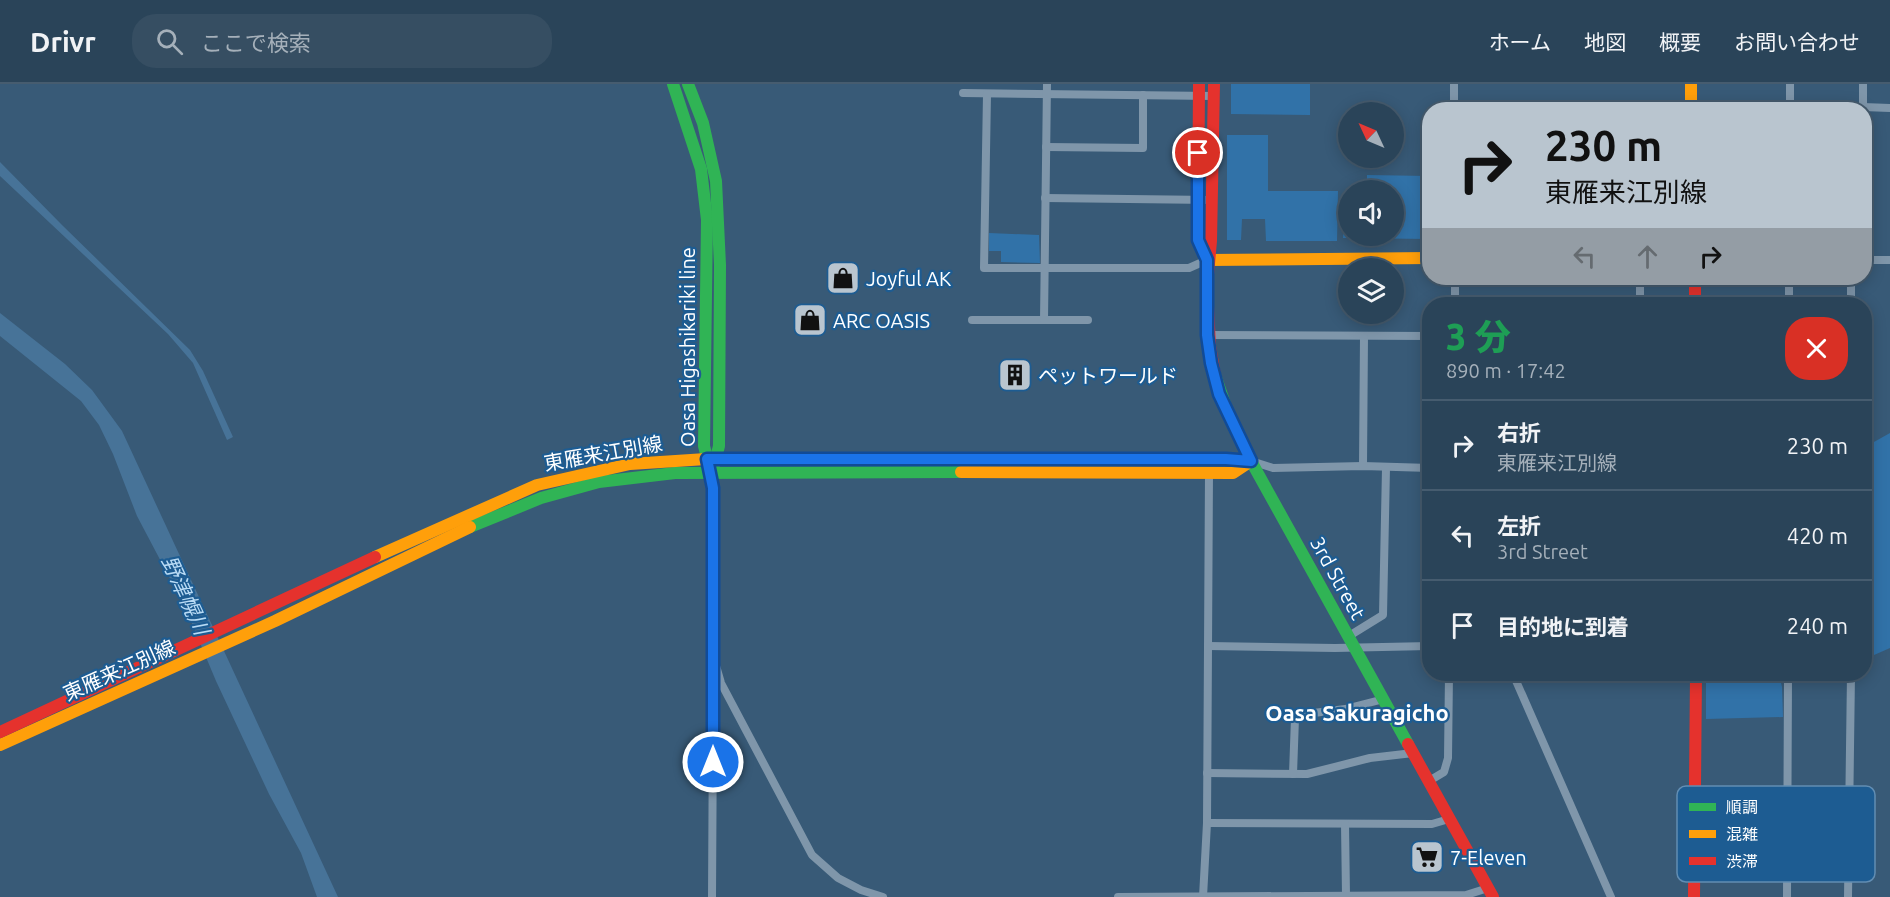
<!DOCTYPE html>
<html lang="ja">
<head>
<meta charset="utf-8">
<style>
	:root { --surface:#2a4459; --page:#364e62; --text:#f1f3f6; --muted:#a5b0ba; --line:#465c6f }
	body { margin:0; font-family:Ubuntu,"Noto Sans JP",sans-serif; background:var(--page); color:var(--text); height:100vh; display:flex; flex-direction:column; font-size:22px; white-space:nowrap }
	* { box-sizing:border-box; margin:0 }
	p { font-size:20px; color:var(--muted) }
	.icon { flex:none; width:33px; height:33px; fill:none; stroke:currentColor; stroke-width:2; stroke-linecap:round; stroke-linejoin:round }
	.map { position:relative; flex:1; overflow:hidden }
	.side { position:absolute; left:1422px; top:213px; width:450px; height:384px; display:flex; flex-direction:column; background:var(--surface); border-radius:24px; box-shadow:0 3px 15px #0003,0 0 0 2px var(--line) }
	.side>* { flex:none }
	.guide { position:absolute; left:1422px; top:18px; width:450px; height:183px; border-radius:24px; box-shadow:0 3px 15px #0003,0 0 0 2px var(--line); background:#b9c5cf; color:#111; overflow:hidden }
	.needle { width:39px; rotate:314deg }
	.buttons { position:absolute; left:1338px; top:18px; display:grid; gap:12px }
	.buttons a { display:grid; place-items:center; width:66px; height:66px; border-radius:50%; background:var(--surface); box-shadow:0 3px 15px #0003,0 0 0 2px var(--line); font-size:30px }
	.pin { position:absolute; display:grid; place-items:center; width:51px; height:51px; color:#fff; margin:-26px; border:3px solid #fff; border-radius:50%; box-shadow:0 2px 6px #0007 }
	.me { position:absolute; width:66px; margin:-33px; rotate:0deg; stroke-linejoin:round; filter:drop-shadow(0 0 4px #0008) }
	.turn { display:flex; align-items:center; gap:21px; height:126px; padding:0 24px; font-size:27px }
	.turn .icon { width:78px; height:78px; stroke-width:2.5 }
	.turn b { display:block; font-size:42px; line-height:51px }
	.lanes { display:flex; align-items:center; height:57px; padding:0 24px; background:#0003; justify-content:center; gap:30px; direction:ltr }
	.lanes .off { opacity:.35 }
	.round { display:grid; place-items:center; flex:none; width:63px; height:63px; border-radius:24px; background:var(--page) }
	.head { display:flex; align-items:center; justify-content:space-between; height:102px; padding:0 24px }
	h1 { font-size:36px; font-weight:800; line-height:45px; color:#1e9e55 }
	ul { padding:0; list-style:none }
	li { display:flex; align-items:center; gap:18px; height:90px; padding:0 24px; border-top:2px solid var(--line) }
	li div { flex:1 }
	li b { display:block; font-size:22px }
	li em { font-style:normal }
	header { display:flex; align-items:center; gap:36px; box-sizing:border-box; height:84px; padding:0 30px; background:var(--surface); border-bottom:2px solid var(--line) }
	header strong { font-size:28px }
	nav { display:flex; gap:33px; margin-inline-start:auto; font-size:21px }
	.search { width:420px; height:54px; background:var(--page); display:flex; align-items:center; gap:15px; box-sizing:border-box; padding:0 21px; border-radius:24px; color:var(--muted); font-size:22px }
	.map>svg:first-child { display:block }
	.green { fill:#3172a8 }
	.water { fill:#477398 }
	.lines { fill:none; stroke-linecap:round; stroke-linejoin:round }
	.street { stroke:#7f96aa; stroke-width:8 }
	.fast { stroke:#30b455; stroke-width:12 }
	.slow { stroke:#ff9f0a; stroke-width:12 }
	.jam { stroke:#e5322d; stroke-width:12 }
	.route-casing { stroke:#114b97; stroke-width:15 }
	.route { stroke:#1a73e8; stroke-width:10 }
	.labels { text-anchor:middle; dominant-baseline:central; stroke-width:4.5; stroke-linejoin:round; paint-order:stroke }
	.poi-label { font-size:20px; fill:#fff; stroke:#1d5c92; text-anchor:start }
	.street-label { font-size:20px; fill:#fff; stroke:#1d5c92 }
	.water-label { font-size:21px; font-style:italic; fill:#b9dbf5; stroke:#1d5c92 }
	.quarter-label { font-size:22px; font-weight:bold; fill:#fff; stroke:#1d5c92 }
	.key { fill:#1d5c92; stroke:#618db3; stroke-width:1.5 }
	.key-label { font-size:16px; fill:#fff }
</style>
</head>
<body>
<header>
<strong>Drivr</strong>
<div class="search"><svg class="icon" aria-label="search" viewBox="0 0 24 24"><circle cx="10" cy="10" r="6"/><path d="M15 15l6 6"/></svg>ここで検索</div>
<nav><a>ホーム</a><a>地図</a><a>概要</a><a>お問い合わせ</a></nav>
</header>
<div class="map">
<svg width="1890" height="813" viewBox="0 0 1890 813">
	<rect width="100%" height="100%" fill="#385a77"/>
	<g class="green">
		<path d="M1231,0H1310V31L1231,30Z"/>
		<path d="M1227,51H1268V107H1338L1337,157H1266L1265,135H1242L1241,156H1227Z"/>
		<path d="M1367,91L1429,92V155L1343,154L1344,135L1348,136V152H1394V106H1367Z"/>
		<path d="M989,149L1039,151L1040,179L1001,178V167H989Z"/>
		<path d="M1890,349V564L1865,575V363Z"/>
		<path d="M1706,590H1779L1782,603L1783,633L1706,635Z"/>
	</g>
	<g class="water">
		<path d="M0,78L62,141L190,266L203,287L233,353L227,356L193,279L168,250L0,92Z"/>
		<path d="M0,229L65,280L92,306L122,347L338,813H317L301,769L269,710L216,597L185,523L137,432L113,370L99,341L81,317L0,252Z"/>
	</g>
	<g class="lines">
		<g class="street">
			<path d="M1790,0V26"/>
			<path d="M1863,0V26"/>
			<path d="M963,9L1214,12"/>
			<path d="M987,10L984,184H1189L1207,176"/>
			<path d="M1863,23L1890,24"/>
			<path d="M1454,26V0"/>
			<path d="M1046,63L1143,64V11"/>
			<path d="M1045,114L1212,116"/>
			<path d="M1864,176H1890"/>
			<path d="M1640,194V220"/>
			<path d="M1455,220V194"/>
			<path d="M1789,220V194"/>
			<path d="M1851,220V194"/>
			<path d="M972,236H1088"/>
			<path d="M1044,236L1047,0"/>
			<path d="M1207,251L1430,252"/>
			<path d="M1251,377L1273,384L1363,382L1430,384"/>
			<path d="M1363,382L1364,252"/>
			<path d="M712,388L714,460L712,813"/>
			<path d="M1349,552L1383,531L1386,384"/>
			<path d="M1208,562L1335,564L1430,562"/>
			<path d="M716,582L721,599L812,771L838,794L861,806L883,813"/>
			<path d="M1513,590L1611,813"/>
			<path d="M1207,689L1307,690L1370,674L1413,669"/>
			<path d="M1293,690L1295,634L1298,631L1345,625L1384,615"/>
			<path d="M1429,697L1444,688L1448,674L1449,590"/>
			<path d="M1207,739L1432,740L1449,735"/>
			<path d="M1345,740L1346,812"/>
			<path d="M1118,813L1466,811L1488,804"/>
			<path d="M1203,813L1207,739L1209,389"/>
			<path d="M1787,813L1788,594"/>
			<path d="M1848,813L1851,590"/>
		</g>
		<g class="fast">
			<path d="M673,0L701,85L707,136L704,362L709,381"/>
			<path d="M688,0L703,39L716,97L720,181L719,362L714,381"/>
			<path d="M1215,291L1231,337L1251,377L1408,660"/>
			<path d="M470,443L541,414L599,398L675,389L961,388"/>
		</g>
		<g class="slow">
			<path d="M1691,0V26"/>
			<path d="M1207,176L1430,174"/>
			<path d="M1149,374H1226L1251,377"/>
			<path d="M961,388L1233,389L1251,377"/>
			<path d="M375,473L537,401L630,380L706,375"/>
			<path d="M0,661L275,537L470,443"/>
		</g>
		<g class="jam">
			<path d="M1199,0L1198,156L1207,176"/>
			<path d="M1214,0L1211,157L1207,202L1210,262L1215,291"/>
			<path d="M1695,194V220"/>
			<path d="M706,375L1149,374"/>
			<path d="M0,648L375,473"/>
			<path d="M1408,660L1493,813"/>
			<path d="M1694,813L1696,590"/>
		</g>
	</g>
	<g class="lines">
		<defs>
			<path id="route" d="M713,678V404L707,375H1226L1251,377L1219,310L1211,279L1207,251V176L1198,156V69"/>
		</defs>
		<use href="#route" class="route-casing"/>
		<use href="#route" class="route"/>
	</g>
	<defs>
		<symbol id="shop-square" viewBox="-11 -11 22 22"><rect x="-9" y="-9" width="18" height="18" rx="4" fill="#b9c5cf" stroke="#1d5c92"/><path d="M-5-2.5h2.3a2.7 3.5 0 0 1 5.4 0H5L5.5 6h-11ZM-1.5-2.5h3a1.5 2.3 0 0 0-3 0Z" fill="#111"/></symbol>
		<symbol id="building-square" viewBox="-11 -11 22 22"><rect x="-9" y="-9" width="18" height="18" rx="4" fill="#b9c5cf" stroke="#1d5c92"/><path d="M-4-6H4V6H1V3H-1V6H-4ZM-2.5-4.3h1.7v1.8h-1.7ZM.8-4.3h1.7v1.8H.8ZM-2.5-1h1.7V.8h-1.7ZM.8-1h1.7V.8H.8Z" fill="#111"/></symbol>
		<symbol id="supermarket-square" viewBox="-11 -11 22 22"><rect x="-9" y="-9" width="18" height="18" rx="4" fill="#b9c5cf" stroke="#1d5c92"/><path d="M-6-5.5h2.5l.6 2H6L4.5 2H-2.5L-4.4-4H-6ZM-1.5 3.2a1.3 1.3 0 1 0 .1 0ZM3 3.2a1.3 1.3 0 1 0 .1 0Z" fill="#111"/></symbol>
	</defs>
	<g fill-rule="evenodd">
		<use href="#shop-square" x="824" y="175" width="38" height="38"/>
		<use href="#shop-square" x="791" y="217" width="38" height="38"/>
		<use href="#building-square" x="996" y="272" width="38" height="38"/>
		<use href="#supermarket-square" x="1408" y="754" width="38" height="38"/>
	</g>
	<g class="labels">
		<g class="poi-label">
			<text x="866" y="194">Joyful AK</text>
			<text x="833" y="236">ARC OASIS</text>
			<text x="1038" y="291">ペットワールド</text>
			<text x="1450" y="773">7-Eleven</text>
		</g>
		<g class="street-label">
			<text transform="translate(687 263) rotate(-90)">Oasa Higashikariki line</text>
			<text transform="translate(603 369) rotate(-10)">東雁来江別線</text>
			<text transform="translate(1338 494) rotate(61)">3rd Street</text>
			<text transform="translate(119 586) rotate(-24)">東雁来江別線</text>
		</g>
		<g class="water-label">
			<text transform="translate(186 511) rotate(65)">野津幌川</text>
		</g>
		<g class="quarter-label">
			<text x="1357" y="628">Oasa Sakuragicho</text>
		</g>
	</g>
	<rect x="1677" y="702" width="198" height="96" rx="9" class="key"/>
	<rect x="1689" y="719" width="27" height="8" fill="#30b455"/>
	<rect x="1689" y="746" width="27" height="8" fill="#ff9f0a"/>
	<rect x="1689" y="773" width="27" height="8" fill="#e5322d"/>
	<g class="key-label">
		<text x="1726" y="729">順調</text>
		<text x="1726" y="756">混雑</text>
		<text x="1726" y="783">渋滞</text>
	</g>
</svg>
<div class="buttons">
<a><svg class="needle" viewBox="-14 -14 28 28"><path d="M0-13l5 13h-10z" fill="#e53935"/><path d="M0 13l5-13h-10z" fill="#a5b0ba"/></svg></a>
<a><svg class="icon" aria-label="sound" viewBox="0 0 24 24"><path d="M4 9h4l5-4v14l-5-4H4zM17 9q2 3 0 6"/></svg></a>
<a><svg class="icon" aria-label="layers" viewBox="0 0 24 24"><path d="M12 4l9 5-9 5-9-5zM3 14l9 5 9-5"/></svg></a>
</div>
<div class="pin" style="left:1198px;top:69px;background:#d93025"><svg class="icon" aria-label="arrive" viewBox="0 0 24 24"><path d="M6 21V4h12l-3 4 3 4H6"/></svg></div>
<svg class="me" style="left:713px;top:678px" viewBox="-20 -20 40 40"><circle r="17" fill="#1a73e8" stroke="#fff" stroke-width="3"/><path d="M0-11L8 9 0 5-8 9z" fill="#fff"/></svg>
<div class="guide">
<div class="turn"><svg class="icon" aria-label="right" viewBox="0 0 24 24"><path d="M7 20v-9h11M14 6l5 5-5 5"/></svg><div><b>230 m</b>東雁来江別線</div></div>
<div class="lanes"><svg class="icon off" aria-label="left" viewBox="0 0 24 24"><path d="M17 20v-9H6M10 6l-5 5 5 5"/></svg><svg class="icon off" aria-label="ahead" viewBox="0 0 24 24"><path d="M12 20V5M6 11l6-6 6 6"/></svg><svg class="icon" aria-label="right" viewBox="0 0 24 24"><path d="M7 20v-9h11M14 6l5 5-5 5"/></svg></div>
</div>
<section class="side">
<div class="head"><div><h1>3 分</h1><p>890 m · 17:42</p></div><a class="round" style="background:#d93025;color:#fff"><svg class="icon" aria-label="close" viewBox="0 0 24 24"><path d="M6 6l12 12M18 6L6 18"/></svg></a></div>
<ul>
<li><svg class="icon" aria-label="right" viewBox="0 0 24 24"><path d="M7 20v-9h11M14 6l5 5-5 5"/></svg><div><b>右折</b><p>東雁来江別線</p></div><em>230 m</em></li>
<li><svg class="icon" aria-label="left" viewBox="0 0 24 24"><path d="M17 20v-9H6M10 6l-5 5 5 5"/></svg><div><b>左折</b><p>3rd Street</p></div><em>420 m</em></li>
<li><svg class="icon" aria-label="arrive" viewBox="0 0 24 24"><path d="M6 21V4h12l-3 4 3 4H6"/></svg><div><b>目的地に到着</b></div><em>240 m</em></li>
</ul>
</section>
</div>
</body>
</html>
